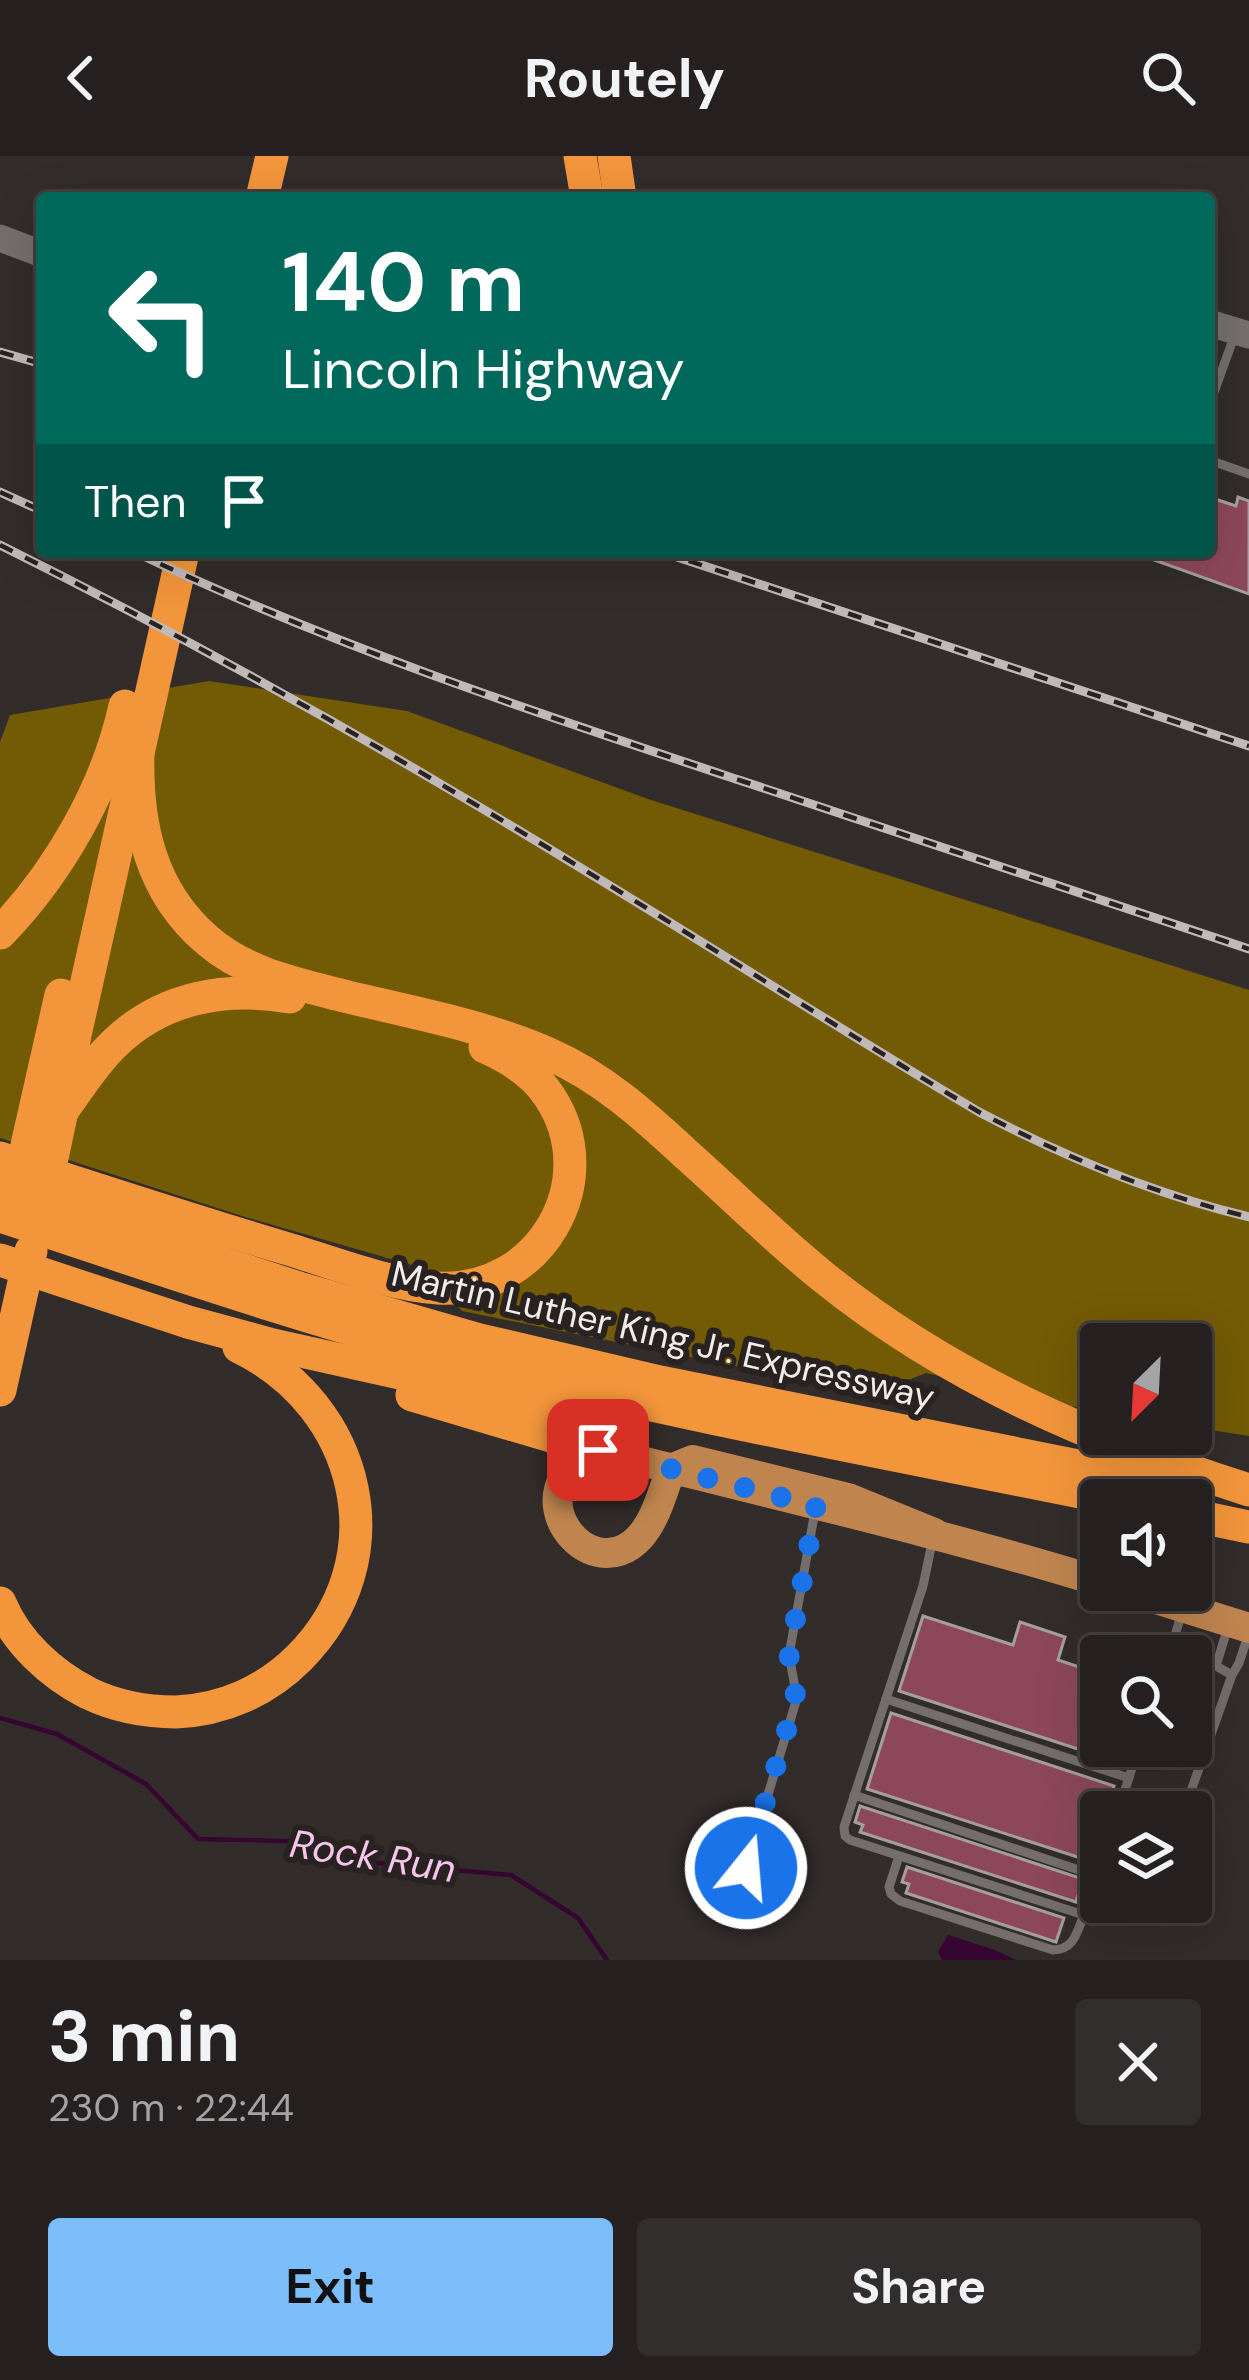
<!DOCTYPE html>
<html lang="en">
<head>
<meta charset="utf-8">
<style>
	:root { --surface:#262120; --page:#322e2d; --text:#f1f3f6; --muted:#a4a3a5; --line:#423e3e; --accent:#7cbef9 }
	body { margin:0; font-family:"DM Sans",sans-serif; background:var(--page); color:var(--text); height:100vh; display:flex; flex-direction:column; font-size:45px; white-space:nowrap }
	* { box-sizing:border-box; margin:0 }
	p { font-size:39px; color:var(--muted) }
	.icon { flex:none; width:66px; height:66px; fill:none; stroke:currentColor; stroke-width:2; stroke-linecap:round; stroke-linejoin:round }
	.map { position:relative; height:1804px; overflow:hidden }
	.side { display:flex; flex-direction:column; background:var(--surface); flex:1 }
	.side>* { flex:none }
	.hud { position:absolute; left:36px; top:36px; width:1179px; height:366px; border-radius:12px; box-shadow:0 12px 48px #0002,0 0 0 3px var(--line); background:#00695c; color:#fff; overflow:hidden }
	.needle { width:78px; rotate:204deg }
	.controls { position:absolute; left:1080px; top:1167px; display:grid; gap:24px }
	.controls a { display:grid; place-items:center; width:132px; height:132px; border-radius:12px; background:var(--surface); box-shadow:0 12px 48px #0002,0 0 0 3px var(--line); font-size:60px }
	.pin { position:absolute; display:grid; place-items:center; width:102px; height:102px; color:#fff; margin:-51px; border-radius:24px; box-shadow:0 6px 18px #0006 }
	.me { position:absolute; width:132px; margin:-66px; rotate:17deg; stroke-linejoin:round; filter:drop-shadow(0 0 9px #0008) }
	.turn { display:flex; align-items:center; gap:42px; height:252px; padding:0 48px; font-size:54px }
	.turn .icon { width:156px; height:156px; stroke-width:2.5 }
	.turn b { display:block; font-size:84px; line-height:102px }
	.then { display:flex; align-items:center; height:114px; padding:0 48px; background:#0003; gap:24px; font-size:45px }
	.round { display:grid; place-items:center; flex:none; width:126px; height:126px; border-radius:12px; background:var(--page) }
	.head { display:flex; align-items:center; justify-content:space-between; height:204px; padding:0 48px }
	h1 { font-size:72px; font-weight:700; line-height:90px }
	.cta { display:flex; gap:24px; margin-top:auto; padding:24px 48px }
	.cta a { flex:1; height:138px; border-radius:12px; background:var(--accent); color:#111; font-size:48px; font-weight:700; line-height:138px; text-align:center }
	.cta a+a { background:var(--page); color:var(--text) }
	header { display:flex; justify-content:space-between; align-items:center; height:156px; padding:0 48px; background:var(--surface); font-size:54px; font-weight:700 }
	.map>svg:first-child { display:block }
	.forest { fill:#735a05 }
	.water { fill:#370531 }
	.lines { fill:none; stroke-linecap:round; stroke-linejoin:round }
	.stream { stroke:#370531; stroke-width:4.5 }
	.building { fill:#8d475c; stroke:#a59ea0; stroke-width:3 }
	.lane { stroke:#746e6c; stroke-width:9 }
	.secondary { stroke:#746e6c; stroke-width:27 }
	.primary { stroke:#c0854f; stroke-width:30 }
	.highway { stroke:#f2953b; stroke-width:33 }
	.rail-casing { stroke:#bfbab9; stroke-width:9 }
	.rail { stroke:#282221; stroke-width:4.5; stroke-dasharray:14; stroke-linecap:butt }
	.route { stroke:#1a73e8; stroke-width:21; stroke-dasharray:0 37.8 }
	.labels { text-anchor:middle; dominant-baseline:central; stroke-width:12; stroke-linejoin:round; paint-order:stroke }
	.street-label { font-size:36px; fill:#f1edec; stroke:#282221 }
	.water-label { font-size:39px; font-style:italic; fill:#f8c6ed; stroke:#282221 }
</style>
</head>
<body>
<header><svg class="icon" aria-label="back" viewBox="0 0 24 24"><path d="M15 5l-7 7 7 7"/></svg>Routely<svg class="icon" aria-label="search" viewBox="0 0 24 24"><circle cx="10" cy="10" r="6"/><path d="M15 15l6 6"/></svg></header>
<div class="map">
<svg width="1249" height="1804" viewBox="0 0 1249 1804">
	<rect width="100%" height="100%" fill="#322c2b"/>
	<path class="forest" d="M209,525L407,555L648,643L1249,834V1280L1191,1271V1188H1101V1257L926,1217L874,1238L462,1155L422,1112L242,1060L0,982V586L10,559Z"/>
	<path class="water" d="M948,1779L995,1794L1016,1804H942L938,1796Z"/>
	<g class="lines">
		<path class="stream" d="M0,1562L57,1578L146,1628L198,1683L326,1686L366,1706L511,1719L578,1762L607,1804"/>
	</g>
	<g class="building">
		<path d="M1209,341L1236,350L1238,341L1249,345V438L1132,396H1209Z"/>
		<path d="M923,1460L1013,1489L1020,1466L1065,1481L1058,1504L1101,1518V1590H1127L1121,1607L899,1535Z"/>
		<path d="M891,1557L1114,1630L1106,1656H1101V1670L1090,1705L867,1633Z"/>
		<path d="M860,1650L1083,1723L1076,1746L860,1676L863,1669L855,1666Z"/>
		<path d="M907,1711L1064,1762L1056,1786L906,1737L909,1728L902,1726Z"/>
	</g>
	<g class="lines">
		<g class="lane">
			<path d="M1209,250L1234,181"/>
			<path d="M1209,304L1249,318"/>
			<path d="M933,1382L923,1430L844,1671L845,1680L850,1684L1084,1759L1101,1706"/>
			<path d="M1169,1500L1181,1459"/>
			<path d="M1232,1519L1239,1507L1248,1480"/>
			<path d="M886,1543L1129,1622"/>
			<path d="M854,1639L1097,1720"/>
			<path d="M1186,1649L1232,1519L1216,1510L1228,1471"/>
			<path d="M1118,1656L1139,1590"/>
			<path d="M899,1700L889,1731L891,1738L900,1745L1053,1794C1074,1794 1077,1776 1084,1759"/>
			<path d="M746,1712L797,1542L789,1499L815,1355"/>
		</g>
		<g class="secondary">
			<path d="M0,82L42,98"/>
			<path d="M1209,167L1249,179"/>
		</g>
		<g class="primary">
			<path d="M934,1377L848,1342L693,1304L671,1313C663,1335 656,1363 640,1381C589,1437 508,1332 598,1294C766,1337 935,1375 1101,1426"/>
			<path d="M1127,1434L1249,1472"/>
		</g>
		<g class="highway">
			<path d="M580,0L587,42"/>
			<path d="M614,0L620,42"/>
			<path d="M262,42L272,0"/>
			<path d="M138,596C136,668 150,735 207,784C247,819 299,828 348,841C415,857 485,870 549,898C602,921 645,960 687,999C732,1039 775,1082 822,1120C949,1223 1095,1285 1249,1334"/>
			<path d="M0,777C59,716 107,632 125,550"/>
			<path d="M62,955C79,932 94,907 114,888C162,841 226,830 290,841"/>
			<path d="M0,1002C96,1033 191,1064 288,1093C334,1107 390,1129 438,1132C539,1138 606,1025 549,940C534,917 510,902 485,891"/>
			<path d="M18,1029L61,839"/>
			<path d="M0,1034L299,1132L480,1184L660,1226L1188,1332"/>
			<path d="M44,1039L62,955L75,879L183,396"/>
			<path d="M0,1060C158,1112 316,1167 478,1208C689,1262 905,1300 1119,1344"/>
			<path d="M0,1104L188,1166L269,1188L552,1251L625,1264"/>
			<path d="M0,1234L31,1095"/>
			<path d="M412,1239L598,1294"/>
			<path d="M1191,1359L1249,1371"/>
			<path d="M0,1447C16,1486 51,1518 88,1537C115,1550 146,1556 176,1556C223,1554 266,1535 299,1502C398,1403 361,1250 239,1191"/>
		</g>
		<defs>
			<g id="rail">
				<path d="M0,196L42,208"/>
				<path d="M0,336L42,355"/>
				<path d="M0,389C153,465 302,546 449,633C627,737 801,850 979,956C1065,1001 1154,1038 1249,1061"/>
				<path d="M135,396C330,489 534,556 739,624C909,680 1079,737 1249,793"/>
				<path d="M662,396L1249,590"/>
			</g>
		</defs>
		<use href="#rail" class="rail-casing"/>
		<use href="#rail" class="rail"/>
	</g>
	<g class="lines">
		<path class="route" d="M598,1294L816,1350L789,1499L796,1542L746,1712"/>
	</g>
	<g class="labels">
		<g class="street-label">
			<text transform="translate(663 1179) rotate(13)">Martin Luther King Jr. Expressway</text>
		</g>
		<g class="water-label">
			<text transform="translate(373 1700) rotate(9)">Rock Run</text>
		</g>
	</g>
</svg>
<div class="controls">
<a><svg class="needle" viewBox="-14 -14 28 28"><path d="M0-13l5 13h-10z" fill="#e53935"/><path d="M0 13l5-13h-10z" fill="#a4a3a5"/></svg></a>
<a><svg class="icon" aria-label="sound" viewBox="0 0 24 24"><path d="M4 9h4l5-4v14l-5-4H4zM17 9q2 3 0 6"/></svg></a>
<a><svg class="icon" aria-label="search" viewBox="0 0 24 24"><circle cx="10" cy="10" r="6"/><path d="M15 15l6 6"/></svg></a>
<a><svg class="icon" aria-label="layers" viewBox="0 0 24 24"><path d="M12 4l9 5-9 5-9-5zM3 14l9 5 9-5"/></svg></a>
</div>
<div class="pin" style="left:598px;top:1294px;background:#d93025"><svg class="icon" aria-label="arrive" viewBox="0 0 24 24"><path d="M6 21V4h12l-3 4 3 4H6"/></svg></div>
<svg class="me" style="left:746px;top:1712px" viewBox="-20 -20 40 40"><circle r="17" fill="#1a73e8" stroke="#fff" stroke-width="3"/><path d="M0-11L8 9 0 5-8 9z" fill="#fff"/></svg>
<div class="hud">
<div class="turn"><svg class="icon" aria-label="left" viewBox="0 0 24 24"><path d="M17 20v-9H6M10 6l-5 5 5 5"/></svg><div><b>140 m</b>Lincoln Highway</div></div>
<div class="then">Then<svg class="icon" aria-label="arrive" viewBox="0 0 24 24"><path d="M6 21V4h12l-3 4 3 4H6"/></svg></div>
</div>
</div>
<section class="side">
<div class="head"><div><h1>3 min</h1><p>230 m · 22:44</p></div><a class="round"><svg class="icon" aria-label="close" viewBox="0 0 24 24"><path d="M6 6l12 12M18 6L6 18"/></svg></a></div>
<div class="cta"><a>Exit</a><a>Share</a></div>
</section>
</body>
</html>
